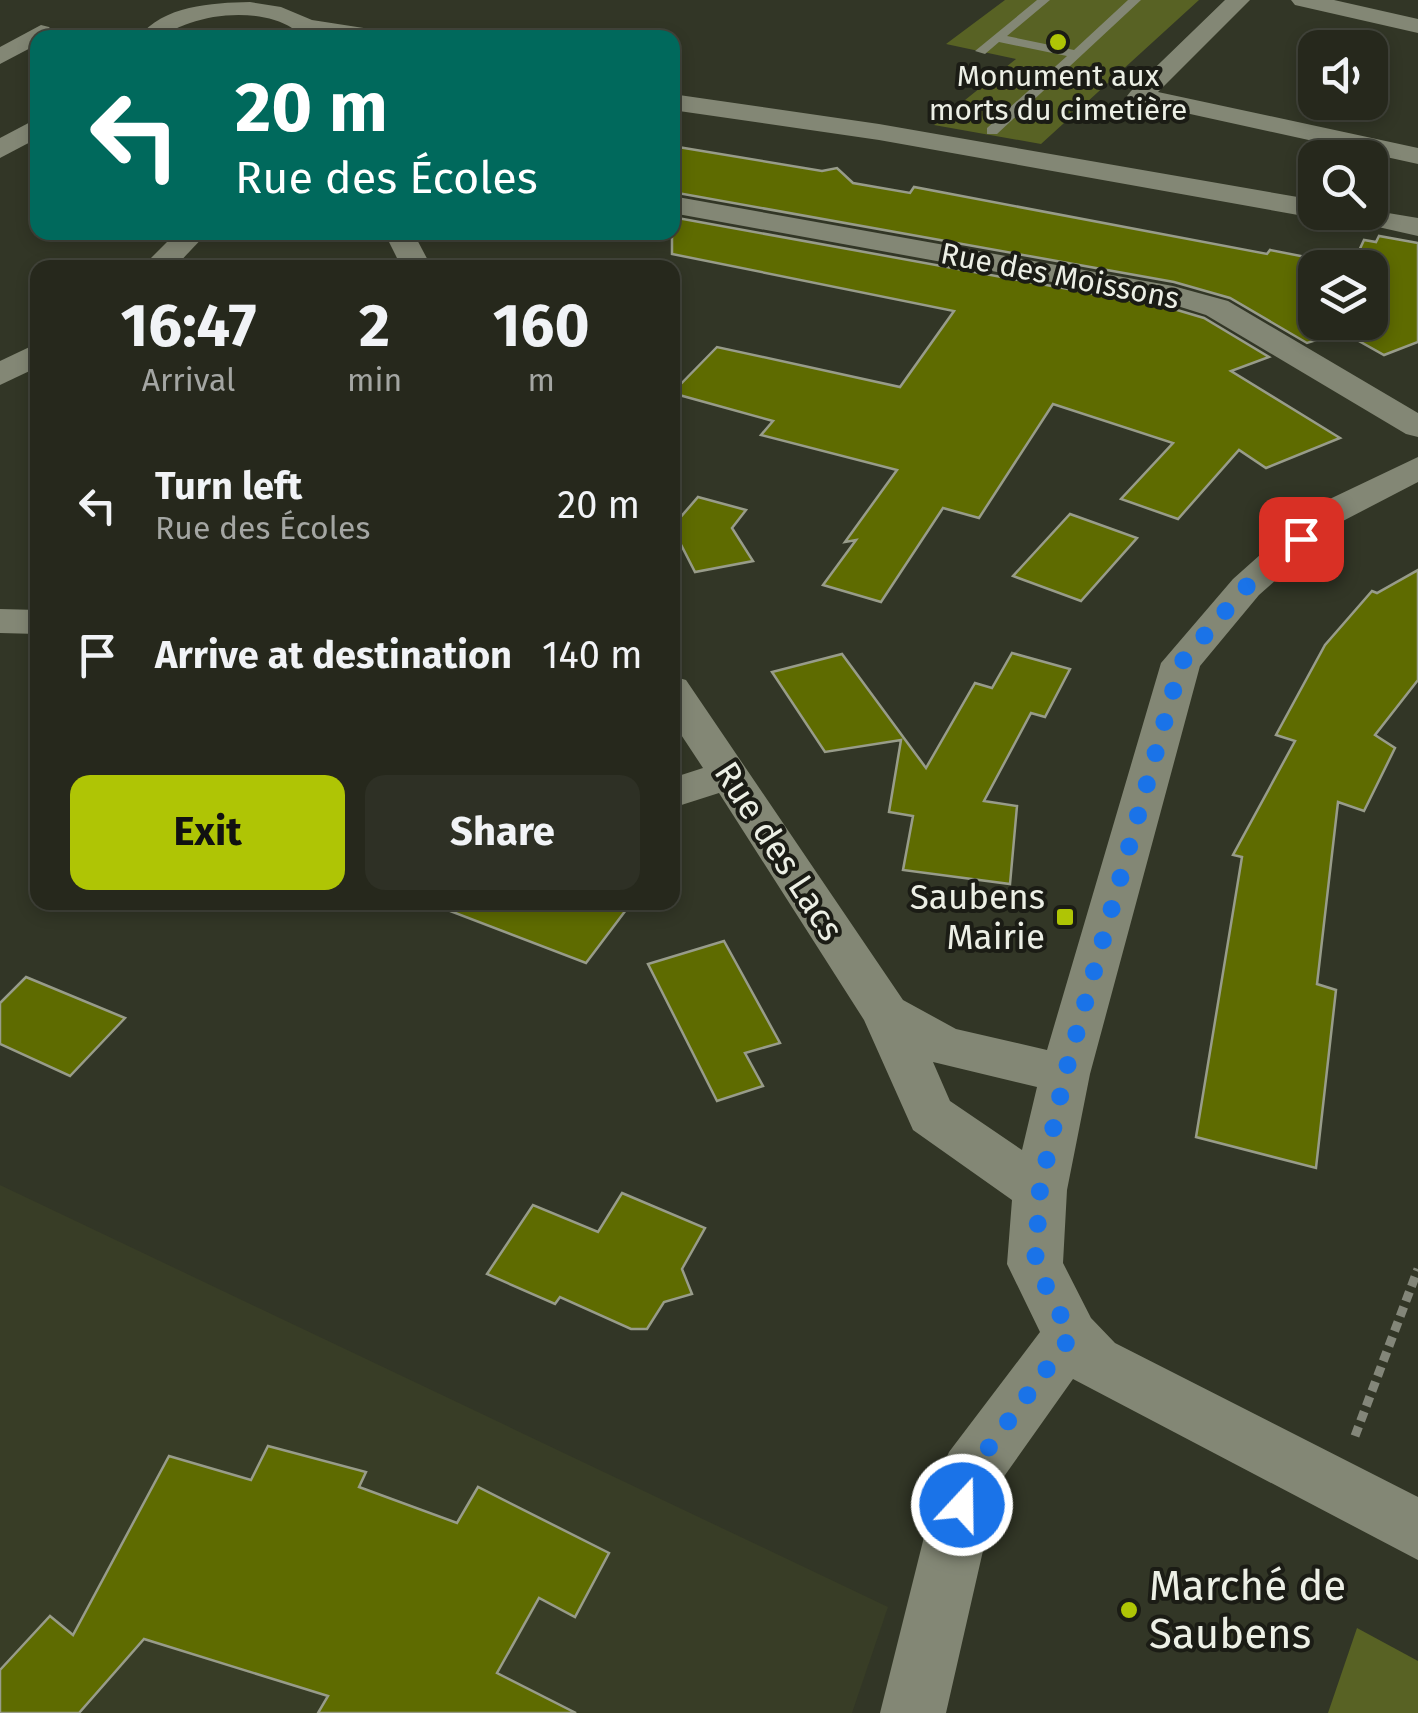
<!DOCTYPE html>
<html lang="en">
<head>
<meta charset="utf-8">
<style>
	:root { --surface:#26281c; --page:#2e3025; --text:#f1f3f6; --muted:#a4a6a3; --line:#42443b; --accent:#afc505 }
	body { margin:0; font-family:"Fira Sans",sans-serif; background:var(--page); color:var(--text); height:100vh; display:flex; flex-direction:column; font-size:38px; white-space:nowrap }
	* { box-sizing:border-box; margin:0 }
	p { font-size:32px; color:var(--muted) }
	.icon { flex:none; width:55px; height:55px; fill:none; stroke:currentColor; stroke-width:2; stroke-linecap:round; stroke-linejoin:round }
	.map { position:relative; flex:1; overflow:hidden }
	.panel { position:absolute; left:30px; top:260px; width:650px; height:650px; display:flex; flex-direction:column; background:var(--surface); border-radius:20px; box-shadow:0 5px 15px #0003,0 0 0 2px var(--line) }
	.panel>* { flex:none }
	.top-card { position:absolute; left:30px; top:30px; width:650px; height:210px; border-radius:20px; box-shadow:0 5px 15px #0003,0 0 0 2px var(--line); background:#00695c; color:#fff; overflow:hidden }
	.buttons { position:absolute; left:1298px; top:30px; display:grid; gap:20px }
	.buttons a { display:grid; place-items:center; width:90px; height:90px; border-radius:20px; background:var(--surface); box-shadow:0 5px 15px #0003,0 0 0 2px var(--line); font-size:50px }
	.pin { position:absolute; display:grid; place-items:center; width:85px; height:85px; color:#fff; margin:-42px; border-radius:20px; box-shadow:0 5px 15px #0006 }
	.me { position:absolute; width:110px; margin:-55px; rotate:21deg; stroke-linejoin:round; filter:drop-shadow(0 0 8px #0008) }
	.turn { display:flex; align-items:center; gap:35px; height:210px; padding:0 40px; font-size:45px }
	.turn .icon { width:130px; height:130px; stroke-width:2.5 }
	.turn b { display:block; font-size:70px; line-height:85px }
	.eta { display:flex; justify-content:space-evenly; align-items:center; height:170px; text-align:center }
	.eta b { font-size:60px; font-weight:700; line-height:70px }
	.primary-button { display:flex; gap:20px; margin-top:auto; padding:20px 40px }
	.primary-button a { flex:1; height:115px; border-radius:20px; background:var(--accent); color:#111; font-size:40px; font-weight:700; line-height:115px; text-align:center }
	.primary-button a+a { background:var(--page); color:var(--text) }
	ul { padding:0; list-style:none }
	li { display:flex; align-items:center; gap:30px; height:150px; padding:0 40px }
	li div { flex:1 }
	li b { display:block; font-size:38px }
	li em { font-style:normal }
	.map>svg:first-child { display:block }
	.built { fill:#383d26 }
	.green { fill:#586224 }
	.building { fill:#5e6b00; stroke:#989c8a; stroke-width:2.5; fill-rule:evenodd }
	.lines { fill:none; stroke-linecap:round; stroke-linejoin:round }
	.path { stroke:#838679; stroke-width:9; stroke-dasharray:10 6; stroke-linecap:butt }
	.service { fill:#838775; fill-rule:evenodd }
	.minor { fill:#838775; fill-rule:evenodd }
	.route { stroke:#1a73e8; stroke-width:18; stroke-dasharray:0 32.4 }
	.poi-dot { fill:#afc505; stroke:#1b1c15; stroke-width:4 }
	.labels { text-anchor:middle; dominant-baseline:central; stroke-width:8; stroke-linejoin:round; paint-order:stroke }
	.far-poi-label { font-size:30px; fill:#ecefe5; stroke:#1b1c15 }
	.far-street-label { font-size:30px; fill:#ecefe5; stroke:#1b1c15 }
	.street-label { font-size:35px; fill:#ecefe5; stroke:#1b1c15 }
	.poi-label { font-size:35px; fill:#ecefe5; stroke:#1b1c15; text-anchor:end }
	.near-poi-label { font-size:42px; fill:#ecefe5; stroke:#1b1c15; text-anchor:start }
</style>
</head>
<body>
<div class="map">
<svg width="1418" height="1713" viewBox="0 0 1418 1713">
	<rect width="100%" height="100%" fill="#323626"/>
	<path class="built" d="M0,1185L888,1607L852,1713H0Z"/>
	<g class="green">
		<path d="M1005,0H1199L1041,144L934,125L1016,59L946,44Z"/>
		<path d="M1357,1628L1418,1661V1713H1328Z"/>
	</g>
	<g class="building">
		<path d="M672,146L822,171L837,168L853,183L910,193L914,187L1267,254L1270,250L1352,266L1364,240L1376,242L1379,236L1418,243V342L1384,355L1357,340L1326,337L1307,343L1230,298L1174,282L672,192ZM1315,268H1370V322H1315Z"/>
		<path d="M672,217L1167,307L1204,318L1269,357L1231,371L1340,438L1266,468L1239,450L1178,519L1121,499L1173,443L1053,404L979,518L943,508L881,602L823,585L856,540L845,542L897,470L761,435L773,421L672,393L717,347L900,387L954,311L672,254Z"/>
		<path d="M698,497L746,510L732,528L753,561L695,572L672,527Z"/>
		<path d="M1070,514L1137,538L1081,601L1013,576Z"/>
		<path d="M1418,570V680L1375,735L1395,748L1364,811L1338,802L1317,984L1336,990L1316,1168L1196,1137L1242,857L1233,855L1295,741L1276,735L1325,645L1372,591L1377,593Z"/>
		<path d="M1012,653L1070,669L1045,717L1031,713L984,801L1017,806L1010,884L903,870L913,816L889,812L901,740L825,752L772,672L842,654L926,768L975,683L992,688Z"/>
		<path d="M438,902H632L586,963L437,906Z"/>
		<path d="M724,941L780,1043L745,1053L763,1086L717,1101L648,964Z"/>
		<path d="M26,977L125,1018L70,1076L0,1044V1003Z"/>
		<path d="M622,1193L705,1228L682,1269L692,1294L664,1302L647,1329H631L560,1297L555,1304L487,1274L533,1205L598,1232Z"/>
		<path d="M268,1446L366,1472L359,1487L457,1523L478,1487L609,1553L575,1617L539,1598L497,1673L576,1713H318L328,1696L144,1639L79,1713H0V1670L50,1616L73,1635L169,1456L251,1480Z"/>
	</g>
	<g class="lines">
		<path class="path" d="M1355,1436L1418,1269"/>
		<path class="service" d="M1037,0H1050L1007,36L1074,50L1128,0H1141L997,134H987V128L1067,56L999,42L985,54L975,51Z"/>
		<g class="minor">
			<path d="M1225,0H1250L1158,92L1418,148V164L1131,101L1127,96L1131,91Z"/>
			<path d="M1291,0H1334L1418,19V33L1295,5Z"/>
			<path d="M250,2L281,7L312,20L383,31L395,38H290L292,28C265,11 221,12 190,23C166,31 167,38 138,38C164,5 211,3 250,2Z"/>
			<path d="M41,25L49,27L53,32L49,37L38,38V44L0,64V47Z"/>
			<path d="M672,94L879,124L1315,200V212L1370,210L1418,218V236L1325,215L1315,218L879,140L672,110Z"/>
			<path d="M38,118V138L0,158V138Z"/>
			<path d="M672,196L1173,286L1228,301L1418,413V437L1406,434L1206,315L1168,303L672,213Z"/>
			<path d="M177,232H208L174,268H141Z"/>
			<path d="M384,232H413L432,268H402Z"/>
			<path d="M38,343V367L0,385V361Z"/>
			<path d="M1418,457V482L1341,522L1259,595L1200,666L1090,1074L1067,1190L1063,1263L1091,1318L1115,1343L1418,1497V1560L1073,1379L998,1485L946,1713H880L940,1473L949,1452L1040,1332L1007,1264L1012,1200L913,1130L864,1020L719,793L672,808V778L703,768L672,721V676L686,680L903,1000L956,1029L1047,1050L1161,663L1233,579L1315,506ZM933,1062L1037,1087L1022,1150L950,1101Z"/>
			<path d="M0,609L38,610V634L0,633Z"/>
		</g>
	</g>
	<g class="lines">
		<path class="route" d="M962,1505L970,1473L1071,1336L1035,1264L1040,1190L1065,1074L1181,663L1246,587L1301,539"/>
	</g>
	<g class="poi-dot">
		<circle cx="1058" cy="42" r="10"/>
		<rect x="1055" y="907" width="20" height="20" rx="5"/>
		<circle cx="1129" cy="1610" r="10"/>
	</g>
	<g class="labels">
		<g class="far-poi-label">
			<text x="1058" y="76">Monument aux<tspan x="1058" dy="34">morts du cimetière</tspan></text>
		</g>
		<g class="far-street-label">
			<text transform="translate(1060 276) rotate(11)">Rue des Moissons</text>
		</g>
		<g class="street-label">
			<text transform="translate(779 851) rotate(57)">Rue des Lacs</text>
		</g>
		<g class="poi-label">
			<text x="1045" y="897">Saubens<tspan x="1045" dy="40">Mairie</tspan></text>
		</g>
		<g class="near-poi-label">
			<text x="1149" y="1586">Marché de<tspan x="1149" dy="48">Saubens</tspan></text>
		</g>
	</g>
</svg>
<div class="buttons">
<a><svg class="icon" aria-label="sound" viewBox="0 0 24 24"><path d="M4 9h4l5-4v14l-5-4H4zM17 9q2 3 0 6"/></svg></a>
<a><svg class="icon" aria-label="search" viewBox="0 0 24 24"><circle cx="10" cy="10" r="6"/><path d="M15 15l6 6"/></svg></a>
<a><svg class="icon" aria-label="layers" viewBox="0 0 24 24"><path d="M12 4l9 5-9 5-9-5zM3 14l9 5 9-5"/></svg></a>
</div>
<div class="pin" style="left:1301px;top:539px;background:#d93025"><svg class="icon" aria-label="arrive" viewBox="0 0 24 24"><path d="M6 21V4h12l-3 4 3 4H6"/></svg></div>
<svg class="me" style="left:962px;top:1505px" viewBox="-20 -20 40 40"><circle r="17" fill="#1a73e8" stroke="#fff" stroke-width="3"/><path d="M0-11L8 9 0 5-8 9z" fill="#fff"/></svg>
<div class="top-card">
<div class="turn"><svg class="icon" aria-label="left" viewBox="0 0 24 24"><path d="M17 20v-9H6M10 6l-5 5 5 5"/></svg><div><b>20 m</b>Rue des Écoles</div></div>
</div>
<section class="panel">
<div class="eta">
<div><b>16:47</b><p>Arrival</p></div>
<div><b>2</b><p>min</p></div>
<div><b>160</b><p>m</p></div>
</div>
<ul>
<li><svg class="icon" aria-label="left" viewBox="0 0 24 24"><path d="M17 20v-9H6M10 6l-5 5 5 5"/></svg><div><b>Turn left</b><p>Rue des Écoles</p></div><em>20 m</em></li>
<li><svg class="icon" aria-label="arrive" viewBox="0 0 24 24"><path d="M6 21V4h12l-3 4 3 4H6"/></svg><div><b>Arrive at destination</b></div><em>140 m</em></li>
</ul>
<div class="primary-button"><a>Exit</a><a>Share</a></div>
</section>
</div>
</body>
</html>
